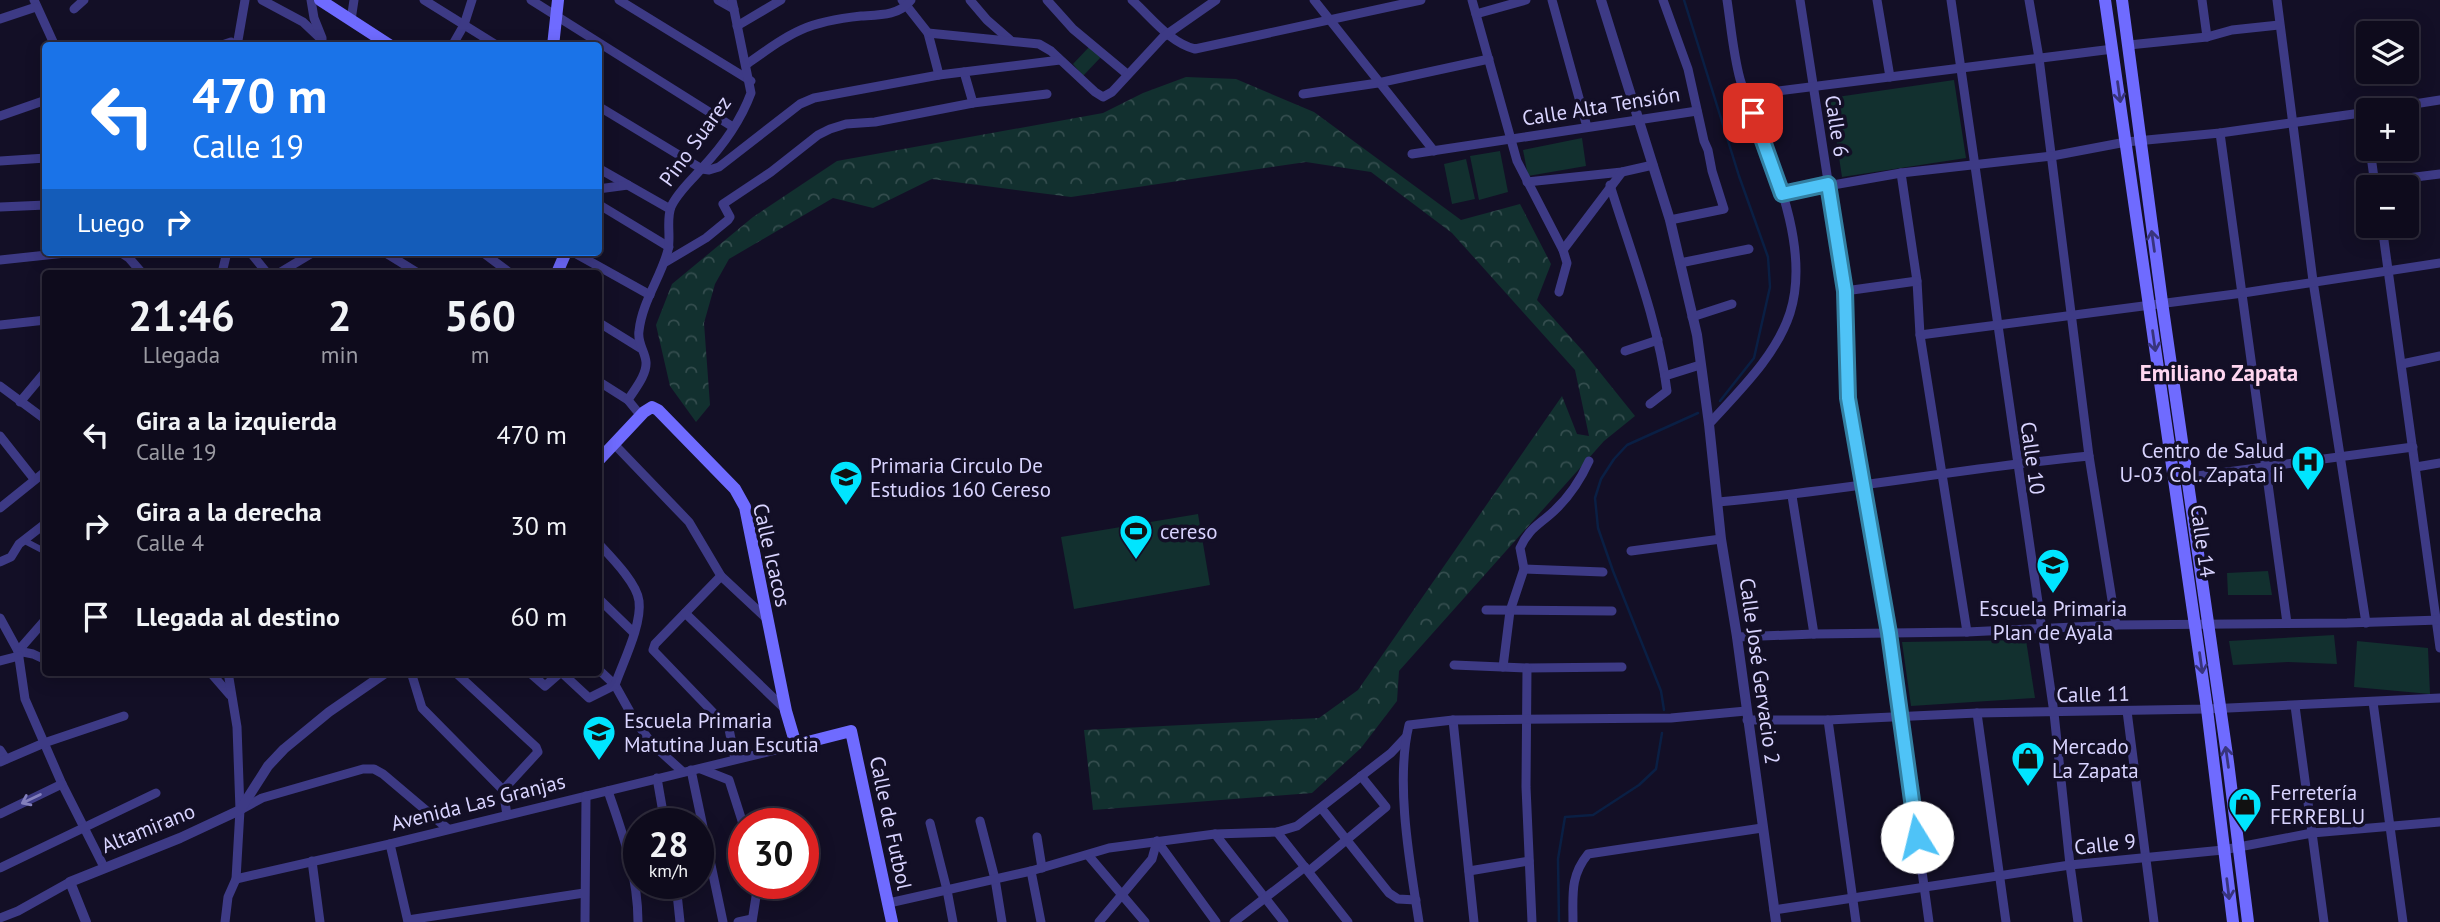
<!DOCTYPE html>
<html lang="es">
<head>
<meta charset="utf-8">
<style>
	:root { --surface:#0e0b1c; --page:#1c1929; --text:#f1f3f6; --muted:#9b9ba3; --line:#2e2b3b }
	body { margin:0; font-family:"PT Sans",sans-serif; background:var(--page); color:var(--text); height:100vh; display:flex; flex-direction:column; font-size:26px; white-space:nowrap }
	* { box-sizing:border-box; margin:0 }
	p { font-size:23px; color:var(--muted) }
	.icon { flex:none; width:38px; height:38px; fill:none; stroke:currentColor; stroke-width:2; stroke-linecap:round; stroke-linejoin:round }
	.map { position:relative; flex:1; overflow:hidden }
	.details { position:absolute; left:42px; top:270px; width:560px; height:406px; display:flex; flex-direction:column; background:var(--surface); border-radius:7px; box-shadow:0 4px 18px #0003,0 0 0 2px var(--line) }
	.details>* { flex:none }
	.top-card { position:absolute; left:42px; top:42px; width:560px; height:214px; border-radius:7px; box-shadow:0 4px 18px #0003,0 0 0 2px var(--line); background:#1a73e8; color:#fff; overflow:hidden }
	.tools { position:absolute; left:2356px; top:21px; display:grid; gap:14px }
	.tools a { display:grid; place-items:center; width:63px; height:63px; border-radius:7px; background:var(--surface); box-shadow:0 4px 18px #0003,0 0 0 2px var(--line); font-size:35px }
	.speed { position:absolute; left:623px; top:808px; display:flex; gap:14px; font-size:35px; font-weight:700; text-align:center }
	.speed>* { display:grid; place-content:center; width:91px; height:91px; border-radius:50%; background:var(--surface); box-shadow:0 4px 18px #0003,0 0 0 2px var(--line); line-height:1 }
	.speed small { font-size:18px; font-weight:400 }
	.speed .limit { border:10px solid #d22; background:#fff; color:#111 }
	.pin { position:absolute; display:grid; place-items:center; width:60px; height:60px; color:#fff; margin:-30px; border-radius:14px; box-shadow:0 4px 10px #0006 }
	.me { position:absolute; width:77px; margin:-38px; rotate:351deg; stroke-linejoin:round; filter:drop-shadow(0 0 5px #0008) }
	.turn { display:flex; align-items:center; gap:24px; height:147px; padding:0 35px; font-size:32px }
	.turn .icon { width:91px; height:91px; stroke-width:2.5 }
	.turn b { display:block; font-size:49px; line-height:60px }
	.then { display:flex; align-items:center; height:66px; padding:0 35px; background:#0003; gap:14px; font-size:26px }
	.eta { display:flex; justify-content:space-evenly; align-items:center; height:119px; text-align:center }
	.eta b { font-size:42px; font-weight:800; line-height:49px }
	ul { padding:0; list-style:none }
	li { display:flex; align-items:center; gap:21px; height:91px; padding:0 35px }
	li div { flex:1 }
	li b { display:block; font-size:26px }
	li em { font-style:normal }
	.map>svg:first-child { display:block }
	.green { fill:#12302f }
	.forest { fill:url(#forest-crowns) }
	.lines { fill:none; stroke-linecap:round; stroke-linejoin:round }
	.stream { stroke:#0a1f44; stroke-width:2.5 }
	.pedestrian { stroke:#3d3a85; stroke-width:6 }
	.minor { stroke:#3d3a85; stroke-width:9 }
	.tertiary { stroke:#3d3a85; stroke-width:10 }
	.secondary { stroke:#6f6bff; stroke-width:12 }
	.oneway { stroke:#38347d }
	.oneway2 { stroke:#837fbc }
	.route-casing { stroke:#337fa1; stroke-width:18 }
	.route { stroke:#4fc3f7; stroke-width:12 }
	.labels { text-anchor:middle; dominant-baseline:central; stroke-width:7; stroke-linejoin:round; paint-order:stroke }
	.street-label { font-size:21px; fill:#d9d4ff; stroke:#130f26 }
	.poi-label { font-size:21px; fill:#d9d4ff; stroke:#130f26; text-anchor:start }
	.neighbourhood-label { font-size:23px; font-weight:bold; fill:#ffd6f0; stroke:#130f26 }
</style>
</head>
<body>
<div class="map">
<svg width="2440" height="922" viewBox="0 0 2440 922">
	<defs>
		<pattern id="forest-crowns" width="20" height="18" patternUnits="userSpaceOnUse" patternTransform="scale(1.75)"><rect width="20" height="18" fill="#12302f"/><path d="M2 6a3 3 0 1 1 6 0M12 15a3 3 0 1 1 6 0" fill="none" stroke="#344d4e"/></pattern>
	</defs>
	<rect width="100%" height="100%" fill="#130f26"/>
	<g class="green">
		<path d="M1090,46L1101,57L1083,76L1073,64Z"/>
		<path d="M1954,80L1966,158L1842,177L1830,98Z"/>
		<path d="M1582,138L1586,166L1528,176L1523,150Z"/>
		<path d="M1500,151L1508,192L1479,200L1470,156Z"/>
		<path d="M1466,159L1475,199L1452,204L1444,164Z"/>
		<path d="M1198,514L1210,585L1074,609L1061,537Z"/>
		<path d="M2268,571L2272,595H2228L2227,573Z"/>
		<path d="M2334,635L2337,664L2288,662L2233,665L2229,641Z"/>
		<path d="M2026,640L2035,698L1911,706L1902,642Z"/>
		<path d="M2357,641L2428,648L2430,694L2354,687Z"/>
	</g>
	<path class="forest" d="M1186,77L1236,79L1314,112L1461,220L1520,204L1551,264L1537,300L1582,350L1635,416L1604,441L1399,671L1397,701L1361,748L1312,793L1093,810L1084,730L1319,718L1358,690L1562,396L1577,434L1589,436L1575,370L1452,233L1371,172L1306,162L1071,197L932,179L873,208L833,198L729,259L715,284L704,323L710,405L696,422L670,386L656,325L672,284L753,217L837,161L1103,113L1143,93Z"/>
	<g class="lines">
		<g class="stream">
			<path d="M1684,0L1739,176L1768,257L1770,287L1754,358L1720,401"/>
			<path d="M1664,710L1661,691L1613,571L1598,528L1595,498L1601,479L1614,459L1627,445L1698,413"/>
			<path d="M1559,922L1558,859L1565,817L1593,815L1639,785L1656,769L1662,733"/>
		</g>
		<path class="pedestrian" d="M23,540L46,552"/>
		<g class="minor">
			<path d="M34,0L55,46"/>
			<path d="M262,0L303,22L322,40"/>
			<path d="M311,0L314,18L322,38"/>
			<path d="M424,0L498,46"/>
			<path d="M531,0L733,127"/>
			<path d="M619,0L751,81"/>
			<path d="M718,0L734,9"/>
			<path d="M902,0L928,33L939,75"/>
			<path d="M970,0L987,20L1010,40"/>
			<path d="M1047,0L1073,29L1127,74"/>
			<path d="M1132,0C1151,17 1170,43 1195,49L1421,0"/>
			<path d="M1314,0L1434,151"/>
			<path d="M1472,0L1517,161L1563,250L1567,263L1559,292"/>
			<path d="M1552,0L1587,127"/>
			<path d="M1663,0L1688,69L1704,141L1708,150L1712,171L1724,209L1670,220"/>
			<path d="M1800,0L1845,291L1848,398L1889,633L1929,922"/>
			<path d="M1877,0L1890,77"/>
			<path d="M1951,0L2054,713L2070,865L2078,922"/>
			<path d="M2029,0L2039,58L2089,456L2116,625"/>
			<path d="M2202,0L2207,37"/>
			<path d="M2277,0L2313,281L2366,623"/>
			<path d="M74,9L84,0"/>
			<path d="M1476,14L1526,0"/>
			<path d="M0,19L36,7"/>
			<path d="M351,20L354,0"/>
			<path d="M737,26L781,0"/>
			<path d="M928,33L1039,44L1051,51L1095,92L1103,97L1112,92L1163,37L1216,0"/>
			<path d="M2129,45L2207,37L2232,30L2279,25"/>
			<path d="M219,46L231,42L235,46"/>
			<path d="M237,46L245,0"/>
			<path d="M452,46L464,25L472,0"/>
			<path d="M747,64C792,32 805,22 861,16C879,15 899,16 911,0"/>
			<path d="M964,72L973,103"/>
			<path d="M1303,94L1378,83L1489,59"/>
			<path d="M1746,95L2113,49"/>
			<path d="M598,106L702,169L709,170L719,167L800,104L814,98L939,75L1060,60"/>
			<path d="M2376,110L2440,100"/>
			<path d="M2365,112L2368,132"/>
			<path d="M0,116L46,100"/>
			<path d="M2220,133L2287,623"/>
			<path d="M2370,149L2375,185"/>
			<path d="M1412,154L1697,111"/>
			<path d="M0,161L46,158"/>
			<path d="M598,168L670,209"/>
			<path d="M1901,173L1917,281L1920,335L1967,632"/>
			<path d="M1527,182L1622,172L1653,165"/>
			<path d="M2375,182L2440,174"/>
			<path d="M1610,185C1631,253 1658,321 1667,391L1650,404"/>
			<path d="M598,189L628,185"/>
			<path d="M1782,194L1901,173L2052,156L2126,142L2220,133L2368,112"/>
			<path d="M598,204L669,247"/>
			<path d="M0,207L46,205"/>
			<path d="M2382,226L2440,648"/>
			<path d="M1563,250L1622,172"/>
			<path d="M120,252L129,258L142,273"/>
			<path d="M250,252L267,273"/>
			<path d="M384,252L418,273"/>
			<path d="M482,252L510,273"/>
			<path d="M573,252L650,295"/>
			<path d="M0,260L75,252"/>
			<path d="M664,263L706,238L728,220L730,217L723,204L771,172L818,135L830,129L846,124L875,122L973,103L1047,94"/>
			<path d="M1680,263L1749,249"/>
			<path d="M222,273L227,252"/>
			<path d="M279,273L314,252"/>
			<path d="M1845,291L1917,281"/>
			<path d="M1692,317L1732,304"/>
			<path d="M598,322L640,348"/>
			<path d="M0,325L46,320"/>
			<path d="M1920,335L2243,293L2440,263"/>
			<path d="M1625,351L1658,340"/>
			<path d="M2402,364L2440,356"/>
			<path d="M1665,376L1700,365"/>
			<path d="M598,381L628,400"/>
			<path d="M0,386L46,420"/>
			<path d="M20,402L46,371"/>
			<path d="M641,416L628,400C634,390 647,375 646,362C645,351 637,343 639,331C642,302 661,277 668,250C671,236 666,220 671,207C677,193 691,181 701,169C721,148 741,120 751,93L732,0"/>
			<path d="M1709,424C1739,391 1776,356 1790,313C1810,250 1776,172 1753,113C1749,102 1743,90 1740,79C1733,53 1731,26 1727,0"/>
			<path d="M0,436L34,479"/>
			<path d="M615,445L689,522L721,576L767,619"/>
			<path d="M2416,467L2440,463"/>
			<path d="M2175,479L2413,447"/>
			<path d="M1792,496L1814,634"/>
			<path d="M1718,502C1842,491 1965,468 2089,456"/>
			<path d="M0,508L46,471"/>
			<path d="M1631,551L1721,539"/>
			<path d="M0,562L11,557L19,544L46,523"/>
			<path d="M1524,569L1603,572"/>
			<path d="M721,576L655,644L653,650L729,729L735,759"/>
			<path d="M598,598L633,632"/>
			<path d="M1486,610L1612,611"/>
			<path d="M685,613L785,709"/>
			<path d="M0,618L18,651L25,699L62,784L104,867"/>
			<path d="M1737,637L1814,634L1967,632L2116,625L2347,623L2440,620"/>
			<path d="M18,651L46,619"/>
			<path d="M18,651L33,654L46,660"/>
			<path d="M0,661L19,656"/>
			<path d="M1454,665L1527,668L1622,667"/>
			<path d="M1503,667L1510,611L1524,569L1520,548C1529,528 1539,525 1554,511C1570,496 1580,481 1589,461"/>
			<path d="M1527,668L1526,787L1532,922"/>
			<path d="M598,669L615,685L634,719L652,744L683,772"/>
			<path d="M210,672L230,695"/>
			<path d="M411,672L422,708L503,790L507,815"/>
			<path d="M455,672L536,747L538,752L503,790"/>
			<path d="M529,672L545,686L561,672L589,698L615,685C623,662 642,625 639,601C637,583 611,557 598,543"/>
			<path d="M2373,702L2403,922"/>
			<path d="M2295,706L2324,922"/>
			<path d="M2127,711L2154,922"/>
			<path d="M1977,713L2006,922"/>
			<path d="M1453,720L1474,922"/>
			<path d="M1747,720H1828L1977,713L2207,709L2440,698"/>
			<path d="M1828,720L1856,922"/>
			<path d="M0,750L6,759"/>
			<path d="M0,762L44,743L124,716"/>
			<path d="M701,769L729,780L744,827"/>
			<path d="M691,770L723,922"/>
			<path d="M657,778L665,824"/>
			<path d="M608,791C623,834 638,876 638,922"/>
			<path d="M242,809L262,798L363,769H374L383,774L448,829"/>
			<path d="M1322,809L1389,893L1398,899L1416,900"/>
			<path d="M0,814L62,784"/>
			<path d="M980,821L995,879L1002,922"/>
			<path d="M930,823L947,890L953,922"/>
			<path d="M1277,832L1348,922"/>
			<path d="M1215,834L1284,922"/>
			<path d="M1037,837L1042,868"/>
			<path d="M1157,841L1216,922"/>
			<path d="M390,844L408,922"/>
			<path d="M1088,855L1145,922"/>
			<path d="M312,861L320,922"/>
			<path d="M0,868L156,793"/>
			<path d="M1031,871L1041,922"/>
			<path d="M1309,871L1386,807L1361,776"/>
			<path d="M1469,871L1529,861"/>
			<path d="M236,879L390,844L796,745"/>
			<path d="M676,884L680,922"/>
			<path d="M889,903L1031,871L1109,848L1215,834L1277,832L1297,826L1391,753L1406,737"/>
			<path d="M1774,910L2070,865L2223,850L2312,833L2440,822"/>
			<path d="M0,918L18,911L70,882"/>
			<path d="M408,920L584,893"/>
			<path d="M225,922L228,897L236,879L240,810L237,727L228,672"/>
			<path d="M585,922L586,796"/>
			<path d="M738,922L752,919"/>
			<path d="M752,922L758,884"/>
			<path d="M1099,922L1152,859L1157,841"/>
			<path d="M1234,922L1305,867"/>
			<path d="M1419,922C1410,864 1395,782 1409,725L1453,720L1671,718L1746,711"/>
			<path d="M1573,922C1573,895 1570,876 1588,854L1762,828"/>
		</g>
		<g class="tertiary">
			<path d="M1601,0L1670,220L1697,335L1709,424L1721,539L1737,637L1776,922"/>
			<path d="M86,922L70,882L180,838L240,810L268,766L284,749L329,712L387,672"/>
		</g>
		<g class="secondary">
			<path d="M320,0L391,46"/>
			<path d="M2105,0L2207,709L2233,922"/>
			<path d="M2122,0L2162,302L2228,762L2248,922"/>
			<path d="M553,46L558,0"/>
			<path d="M557,273L566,252"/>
			<path d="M598,461L644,412L652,407L658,410L735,489L745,507L786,711L796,745L851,731L892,922"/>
		</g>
	</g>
	<defs><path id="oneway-shaft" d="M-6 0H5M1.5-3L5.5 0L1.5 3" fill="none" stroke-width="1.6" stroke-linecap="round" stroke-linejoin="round" transform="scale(1.75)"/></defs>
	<g class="oneway">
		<use href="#oneway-shaft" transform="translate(2119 92) rotate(82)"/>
		<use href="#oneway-shaft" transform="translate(2153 241) rotate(-98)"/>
		<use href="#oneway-shaft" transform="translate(2154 341) rotate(82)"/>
		<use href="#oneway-shaft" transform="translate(2201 663) rotate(82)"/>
		<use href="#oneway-shaft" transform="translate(2227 757) rotate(-98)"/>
		<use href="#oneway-shaft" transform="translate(2228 889) rotate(83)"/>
	</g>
	<use class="oneway2" href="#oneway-shaft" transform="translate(31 799) rotate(154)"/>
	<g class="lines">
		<defs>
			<path id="route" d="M1753,113L1782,194L1828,184L1845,291L1848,398L1889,633L1917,837"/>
		</defs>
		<use href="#route" class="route-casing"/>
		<use href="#route" class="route"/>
	</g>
	<defs>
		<symbol id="hospital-pin" viewBox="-11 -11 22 30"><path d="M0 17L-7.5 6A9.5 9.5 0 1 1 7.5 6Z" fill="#00e5ff" stroke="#130f26"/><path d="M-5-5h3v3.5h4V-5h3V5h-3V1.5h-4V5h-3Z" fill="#111"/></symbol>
		<symbol id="school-pin" viewBox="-11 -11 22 30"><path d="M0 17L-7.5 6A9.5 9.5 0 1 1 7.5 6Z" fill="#00e5ff" stroke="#130f26"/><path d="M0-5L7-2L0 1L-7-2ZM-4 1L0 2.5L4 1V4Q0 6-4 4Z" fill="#111"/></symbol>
		<symbol id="stadium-pin" viewBox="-11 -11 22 30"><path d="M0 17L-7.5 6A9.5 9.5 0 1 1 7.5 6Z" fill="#00e5ff" stroke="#130f26"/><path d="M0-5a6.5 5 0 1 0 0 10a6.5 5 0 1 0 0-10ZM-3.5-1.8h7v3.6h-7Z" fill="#111"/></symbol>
		<symbol id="shop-pin" viewBox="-11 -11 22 30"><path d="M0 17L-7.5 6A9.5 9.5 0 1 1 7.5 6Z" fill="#00e5ff" stroke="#130f26"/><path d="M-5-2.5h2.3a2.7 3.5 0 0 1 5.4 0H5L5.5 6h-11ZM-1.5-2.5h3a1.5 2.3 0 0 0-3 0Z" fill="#111"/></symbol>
	</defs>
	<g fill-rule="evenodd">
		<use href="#hospital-pin" x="2289" y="443" width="38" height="52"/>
		<use href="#school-pin" x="827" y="458" width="38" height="52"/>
		<use href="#stadium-pin" x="1117" y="512" width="38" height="52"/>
		<use href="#school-pin" x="2034" y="546" width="38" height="52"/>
		<use href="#school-pin" x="580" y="713" width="38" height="52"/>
		<use href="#shop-pin" x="2009" y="739" width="38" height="52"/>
		<use href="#shop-pin" x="2226" y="785" width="38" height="52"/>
	</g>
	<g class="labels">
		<g class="street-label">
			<text transform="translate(1601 106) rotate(-9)">Calle Alta Tensión</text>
			<text transform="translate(1837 126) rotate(81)">Calle 6</text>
			<text transform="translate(695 141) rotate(-54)">Pino Suarez</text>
			<text transform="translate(2033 458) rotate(82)">Calle 10</text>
			<text transform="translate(2203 541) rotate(82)">Calle 14</text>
			<text transform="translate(772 555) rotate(77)">Calle Icacos</text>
			<text transform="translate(1760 671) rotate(82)">Calle José Gervacio 2</text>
			<text transform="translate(2093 694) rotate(-1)">Calle 11</text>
			<text transform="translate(478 802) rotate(-14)">Avenida Las Granjas</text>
			<text transform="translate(891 823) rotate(78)">Calle de Futbol</text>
			<text transform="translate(148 828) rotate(-22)">Altamirano</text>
			<text transform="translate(2105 844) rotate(-6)">Calle 9</text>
		</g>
		<g class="poi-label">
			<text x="2284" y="450" text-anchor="end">Centro de Salud<tspan x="2284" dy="24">U-03 Col. Zapata Ii</tspan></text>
			<text x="870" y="465">Primaria Circulo De<tspan x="870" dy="24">Estudios 160 Cereso</tspan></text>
			<text x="1160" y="531">cereso</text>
			<text x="2053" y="608" text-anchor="middle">Escuela Primaria<tspan x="2053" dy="24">Plan de Ayala</tspan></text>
			<text x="624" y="720">Escuela Primaria<tspan x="624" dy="24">Matutina Juan Escutia</tspan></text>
			<text x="2052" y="746">Mercado<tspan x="2052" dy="24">La Zapata</tspan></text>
			<text x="2270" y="792">Ferretería<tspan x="2270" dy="24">FERREBLU</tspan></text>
		</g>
		<g class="neighbourhood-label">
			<text x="2219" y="372">Emiliano Zapata</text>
		</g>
	</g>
</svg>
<div class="tools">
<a><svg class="icon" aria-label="layers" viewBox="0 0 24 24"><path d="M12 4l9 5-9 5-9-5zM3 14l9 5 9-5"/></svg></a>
<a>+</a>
<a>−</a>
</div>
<div class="speed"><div>28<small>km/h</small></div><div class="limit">30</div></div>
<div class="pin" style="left:1753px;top:113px;background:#d93025"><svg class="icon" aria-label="arrive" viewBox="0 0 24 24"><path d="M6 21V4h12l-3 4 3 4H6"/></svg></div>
<svg class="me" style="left:1917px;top:837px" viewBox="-20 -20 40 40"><circle r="19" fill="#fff"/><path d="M0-13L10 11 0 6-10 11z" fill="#4fc3f7"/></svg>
<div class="top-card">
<div class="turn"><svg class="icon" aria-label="left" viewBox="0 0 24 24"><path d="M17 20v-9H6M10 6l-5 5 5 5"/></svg><div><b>470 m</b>Calle 19</div></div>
<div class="then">Luego<svg class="icon" aria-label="right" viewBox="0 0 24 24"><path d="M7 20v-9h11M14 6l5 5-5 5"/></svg></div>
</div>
<section class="details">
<div class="eta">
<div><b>21:46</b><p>Llegada</p></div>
<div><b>2</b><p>min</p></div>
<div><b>560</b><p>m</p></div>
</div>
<ul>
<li><svg class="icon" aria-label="left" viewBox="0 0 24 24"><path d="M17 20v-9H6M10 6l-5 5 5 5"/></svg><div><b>Gira a la izquierda</b><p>Calle 19</p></div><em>470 m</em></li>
<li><svg class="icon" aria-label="right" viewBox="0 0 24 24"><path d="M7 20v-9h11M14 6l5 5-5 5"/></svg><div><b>Gira a la derecha</b><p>Calle 4</p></div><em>30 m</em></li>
<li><svg class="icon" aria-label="arrive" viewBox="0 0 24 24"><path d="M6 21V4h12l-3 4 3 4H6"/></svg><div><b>Llegada al destino</b></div><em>60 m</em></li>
</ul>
</section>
</div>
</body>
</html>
